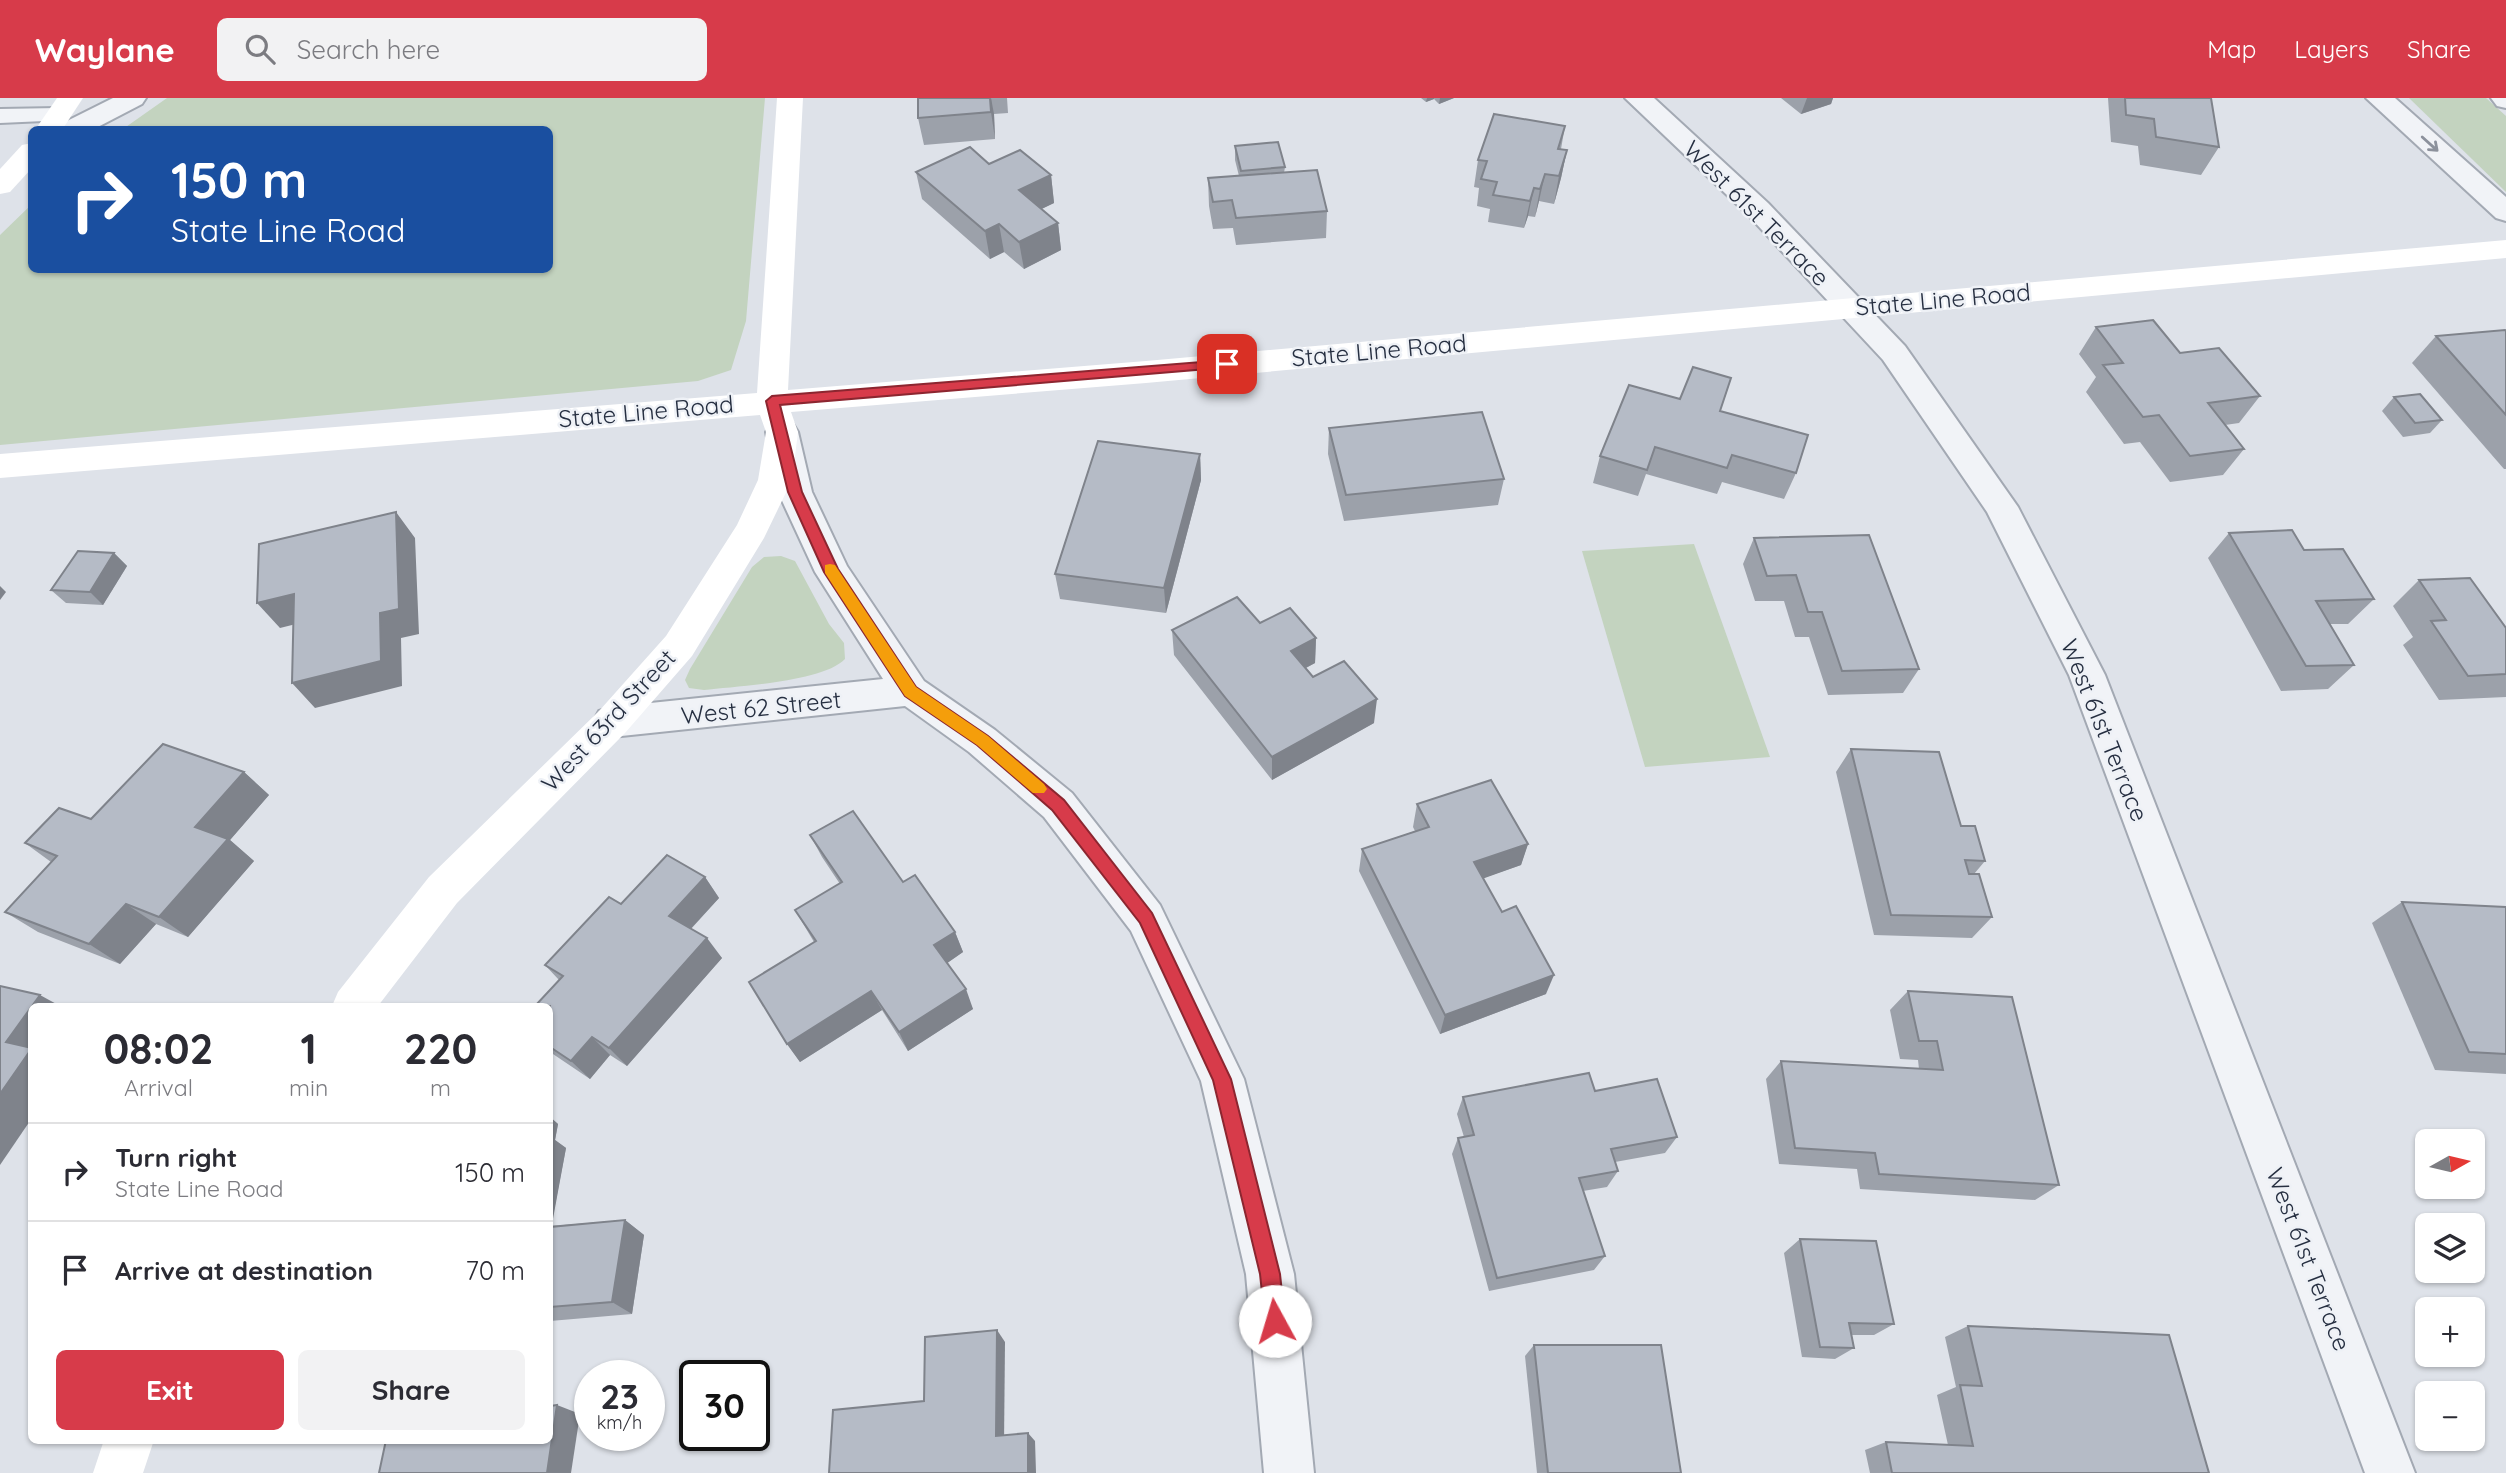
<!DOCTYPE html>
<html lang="en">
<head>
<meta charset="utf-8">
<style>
	:root { --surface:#fff; --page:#f2f2f3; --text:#2b2b33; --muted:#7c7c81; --line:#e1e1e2; --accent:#d73b4a }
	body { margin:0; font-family:Quicksand,sans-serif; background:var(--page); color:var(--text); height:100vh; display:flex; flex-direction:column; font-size:26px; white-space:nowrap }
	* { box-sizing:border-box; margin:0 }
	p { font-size:23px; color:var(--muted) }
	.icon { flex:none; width:38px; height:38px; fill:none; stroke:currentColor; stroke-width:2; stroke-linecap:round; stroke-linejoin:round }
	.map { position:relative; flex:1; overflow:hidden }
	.side { position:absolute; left:28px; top:905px; width:525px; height:441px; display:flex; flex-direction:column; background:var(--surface); border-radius:10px; box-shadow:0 2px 5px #0004 }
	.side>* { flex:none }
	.hud { position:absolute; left:28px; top:28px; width:525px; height:147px; border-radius:10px; box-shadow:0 2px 5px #0004; background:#1a4fa0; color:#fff; overflow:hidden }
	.needle { width:46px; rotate:82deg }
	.buttons { position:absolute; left:2415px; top:1031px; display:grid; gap:14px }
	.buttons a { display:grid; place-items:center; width:70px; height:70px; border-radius:10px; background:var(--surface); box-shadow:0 2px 5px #0004; font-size:35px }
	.speed { position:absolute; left:574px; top:1262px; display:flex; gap:14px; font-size:35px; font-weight:700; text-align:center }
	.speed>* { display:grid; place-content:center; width:91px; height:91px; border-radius:50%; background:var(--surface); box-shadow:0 2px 5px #0004; line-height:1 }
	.speed small { font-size:18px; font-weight:400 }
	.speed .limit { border:4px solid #111; border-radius:10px; background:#fff; color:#111 }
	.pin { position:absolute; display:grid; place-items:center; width:60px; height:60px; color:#fff; margin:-30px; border-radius:14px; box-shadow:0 4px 10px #0006 }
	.me { position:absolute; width:77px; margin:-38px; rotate:354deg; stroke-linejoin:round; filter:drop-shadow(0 0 5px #0008) }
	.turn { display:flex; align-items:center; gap:24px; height:147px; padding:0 28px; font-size:32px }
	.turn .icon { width:91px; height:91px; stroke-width:2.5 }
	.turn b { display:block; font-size:49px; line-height:60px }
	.eta { display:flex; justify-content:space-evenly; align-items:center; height:119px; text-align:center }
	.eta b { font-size:42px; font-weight:700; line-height:49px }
	.primary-button { display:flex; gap:14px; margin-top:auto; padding:14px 28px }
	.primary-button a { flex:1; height:80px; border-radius:10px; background:var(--accent); color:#fff; font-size:28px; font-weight:700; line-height:80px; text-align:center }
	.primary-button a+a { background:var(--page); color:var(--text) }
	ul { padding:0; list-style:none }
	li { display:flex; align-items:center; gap:21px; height:98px; padding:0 28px; border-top:2px solid var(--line) }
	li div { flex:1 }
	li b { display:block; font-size:26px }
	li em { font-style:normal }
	header { display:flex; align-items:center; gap:42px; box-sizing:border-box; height:98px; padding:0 35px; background:var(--accent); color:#fff }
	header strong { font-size:33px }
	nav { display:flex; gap:38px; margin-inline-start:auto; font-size:24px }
	.search { width:490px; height:63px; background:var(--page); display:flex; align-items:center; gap:18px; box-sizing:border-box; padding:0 24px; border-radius:10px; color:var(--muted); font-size:26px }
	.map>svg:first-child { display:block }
	.green { fill:#c3d3bf }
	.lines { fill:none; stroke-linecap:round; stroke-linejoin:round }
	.lane-casing { stroke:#a3a9b3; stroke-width:4 }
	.street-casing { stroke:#a3a9b3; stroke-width:4 }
	.lane { fill:#f1f3f7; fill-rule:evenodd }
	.street { fill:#f1f3f7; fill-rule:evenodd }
	.secondary { fill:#fff; fill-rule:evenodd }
	.wall { fill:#9ca1aa }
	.shaded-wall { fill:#7f838b }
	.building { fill:#b5bbc6; stroke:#7f838b; stroke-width:2 }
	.oneway { stroke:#8c919c }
	.route { fill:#d73b4a; stroke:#8c2630; stroke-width:2 }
	.slow { fill:#f59e0b }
	.labels { text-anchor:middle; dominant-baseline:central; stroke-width:5; stroke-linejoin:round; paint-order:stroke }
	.street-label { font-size:24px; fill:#262f41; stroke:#eef1f6 }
</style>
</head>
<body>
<header>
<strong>Waylane</strong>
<div class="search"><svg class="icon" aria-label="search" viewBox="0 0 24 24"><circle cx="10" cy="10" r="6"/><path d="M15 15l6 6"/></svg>Search here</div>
<nav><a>Map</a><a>Layers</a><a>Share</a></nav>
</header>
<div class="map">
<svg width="2506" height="1375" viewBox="0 0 2506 1375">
	<rect width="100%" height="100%" fill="#dee2e9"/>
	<g class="green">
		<path d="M167,0H765L746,223L731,272L698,283L0,347V137L31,107L32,172H550V32L123,31Z"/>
		<path d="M2409,0H2486L2506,18V94Z"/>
		<path d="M1694,446L1770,659L1645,669L1582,453Z"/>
		<path d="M781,458L795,463L829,526L844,545L845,561C823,584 738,588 704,592L689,590L685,582L690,571L752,469L764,459Z"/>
	</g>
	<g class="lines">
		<defs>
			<path id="lane" d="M58,10L66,12L69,17L66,22L0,25V11Z"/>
			<g id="street">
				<path d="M113,0H146L142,6L92,32H57L61,26Z"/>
				<path d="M1625,0H1654L1768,105L1905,248L2018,409L2105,577L2415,1375H2365L2069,577L1987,414L1883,262L1748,117Z"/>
				<path d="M2366,0H2395L2506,99V123L2496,120Z"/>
				<path d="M2491,0H2506V10L2497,8Z"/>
				<path d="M782,323L793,326L798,334L812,394L847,468L924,583L995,632L1072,695L1160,807L1244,981L1294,1176L1314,1375H1264L1246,1176L1201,983L1131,833L1044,719L969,654L905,608L612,639L599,635L593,624L599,613L612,609L883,581L815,474L778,394L766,334L771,326Z"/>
			</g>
		</defs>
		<use href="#lane" class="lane-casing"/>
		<use href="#street" class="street-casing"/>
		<use href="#lane" class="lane"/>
		<use href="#street" class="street"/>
		<g class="secondary">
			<path d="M57,0H83L62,32H35Z"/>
			<path d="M777,0H803L788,292L1146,263L2506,142V160L1146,285L791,314L798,334L792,382L764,440L692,558L625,635L457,805L378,908H332L338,894L429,779L599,613L666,538L737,427L758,382L766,334L760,317L0,380V356L757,295Z"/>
			<path d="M32,45V70L10,94L0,96V71L22,47Z"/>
			<path d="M104,1342H154L143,1375H93Z"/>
		</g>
	</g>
	<g class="wall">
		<path d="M918,0H1007L1008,15L994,16L995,41L924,47L918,20Z"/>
		<path d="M1421,0H1454L1439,6L1434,1L1426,4Z"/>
		<path d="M1781,0H1833L1831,6L1801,16Z"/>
		<path d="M2108,0H2211L2219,49L2201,77L2140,67L2138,48L2111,44Z"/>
		<path d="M1565,28L1561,51L1567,52L1561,80L1554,106L1539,103L1535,119L1528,118L1524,130L1488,124L1490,111L1477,108L1479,90L1474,89L1478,62Z"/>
		<path d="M1235,48L1285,69L1284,75L1327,113L1326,140L1236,147L1233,130L1213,131L1209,108L1208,80L1239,78L1235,62Z"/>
		<path d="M989,66L1051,77L1054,105L1041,111L1058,125L1061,152L1024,171L1004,154L990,161L922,101L916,74Z"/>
		<path d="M2096,229L2260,298L2239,325L2225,327L2244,351L2223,377L2170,384L2140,344L2124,346L2086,294L2096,279L2079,256Z"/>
		<path d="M2506,233V371H2504L2412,265L2436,238Z"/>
		<path d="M2394,299L2442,322L2430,335L2403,339L2382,313Z"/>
		<path d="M1720,313L1796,375L1784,401L1722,384L1717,396L1646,376L1638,398L1593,385L1600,358Z"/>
		<path d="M1329,330L1504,381L1498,407L1344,423L1328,356Z"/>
		<path d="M1200,356L1201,382L1166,515L1060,501L1055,476Z"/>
		<path d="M2229,435L2304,452L2374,501L2348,526H2330L2354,567L2328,591L2281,593L2208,460Z"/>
		<path d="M1754,440L1919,571L1903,595L1828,597L1809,539H1795L1784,503H1755L1743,466Z"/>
		<path d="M114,455L127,468L103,507L66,505L51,492Z"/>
		<path d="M2419,482L2506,530V599L2439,602L2403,547L2413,539L2393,508Z"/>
		<path d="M1260,525L1316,540L1315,565L1306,570L1313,579L1374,625L1272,682L1174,557L1172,532Z"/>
		<path d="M1851,651L1961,728L1985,763L1974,776L1992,819L1972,840L1874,837L1836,674Z"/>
		<path d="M244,674L269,697L230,742L254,763L188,839L156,826L120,866L38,834L5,814L51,764L25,745L91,721Z"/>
		<path d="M1417,706L1528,746L1521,767L1483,780L1546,896L1440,936L1359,773L1362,751L1415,733L1413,729Z"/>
		<path d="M810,737L903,784L955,834L963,854L947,865L973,911L908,953L882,912L800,964L787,946L814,844L795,812L840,786L822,759Z"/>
		<path d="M705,779L719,800L691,831L722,860L627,968L610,957L590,981L550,954V908L559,882L545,867L621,806Z"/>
		<path d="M2402,804L2506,809V976L2435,972L2372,825Z"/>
		<path d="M1908,893L2059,1087L2035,1102L1860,1091L1857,1071L1779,1066L1766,981L1781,963L1919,971L1918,962L1900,961L1890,912Z"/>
		<path d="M1595,993L1677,1039L1665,1055L1615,1064L1618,1073L1607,1089L1583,1093L1605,1158L1594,1172L1489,1193L1452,1056L1458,1040L1464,1039L1457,1016L1463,999Z"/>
		<path d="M550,1019L558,1026L555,1042L566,1050L551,1128L625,1122L644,1137L632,1216L550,1223Z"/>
		<path d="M1800,1141L1894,1226L1874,1237H1851L1854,1250L1835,1261L1802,1259L1784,1155Z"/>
		<path d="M1968,1228L2209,1375H1870L1865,1352L1886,1344L1948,1347L1937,1297L1956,1289L1945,1239Z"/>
		<path d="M1534,1247L1681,1375H1537L1525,1258Z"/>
	</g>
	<g class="shaded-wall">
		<path d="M990,0H991L994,16L995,41L991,14Z"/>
		<path d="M1427,0H1434V1L1426,4Z"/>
		<path d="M1440,0H1454L1439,6Z"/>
		<path d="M1807,0H1833L1831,6L1801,16Z"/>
		<path d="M1567,52L1561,80L1554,106L1559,78Z"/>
		<path d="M1545,76L1539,103L1535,119L1540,91Z"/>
		<path d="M1051,77L1054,105L1023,120L1019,92Z"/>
		<path d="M1534,90L1528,118L1524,130L1530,103Z"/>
		<path d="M1058,125L1061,152L1024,171L1019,144Z"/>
		<path d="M999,126L1004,154L990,161L985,133Z"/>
		<path d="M1200,356L1201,382L1166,515L1164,490Z"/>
		<path d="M396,414L415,440L419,536L401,540L402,588L315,610L292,585Z"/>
		<path d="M114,455L127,468L103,507L90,494Z"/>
		<path d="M0,488L6,494L0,502Z"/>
		<path d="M294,496L316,521L280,530L257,505Z"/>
		<path d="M1316,540L1315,565L1290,578L1291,553Z"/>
		<path d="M1377,601L1374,625L1272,682V659Z"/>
		<path d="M244,674L269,697L230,742L254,763L188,839L159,819L195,729Z"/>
		<path d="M1528,746L1521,767L1468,786L1474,764Z"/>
		<path d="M705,779L719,800L684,838L669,818Z"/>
		<path d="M126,806L156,826L120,866L89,846Z"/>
		<path d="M955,834L963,854L943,868L934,847Z"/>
		<path d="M707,840L722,860L627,968L609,950Z"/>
		<path d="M1554,877L1546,896L1440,936L1445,917Z"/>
		<path d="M966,891L973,911L908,953L899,934Z"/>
		<path d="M871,893L882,912L800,964L787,946Z"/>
		<path d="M40,897L60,908H32Z"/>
		<path d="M32,908V1020L0,1067V996L6,944Z"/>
		<path d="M592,939L610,957L590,981L571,963Z"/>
		<path d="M550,1019L558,1026L555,1042L566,1050L550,1137Z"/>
		<path d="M625,1122L644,1137L632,1216L612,1204Z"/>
		<path d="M997,1232L1005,1244L1004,1346L996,1338Z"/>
		<path d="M557,1307L580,1316L571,1375H547Z"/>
		<path d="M1028,1335L1035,1343L1036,1375H1028Z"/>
	</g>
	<g class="building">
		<path d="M918,0H990L991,14L918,20Z"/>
		<path d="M2125,0H2211L2219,49L2156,39L2154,21L2126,17Z"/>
		<path d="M1494,16L1565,28L1558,51L1567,52L1559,78L1545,76L1540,91L1534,90L1530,103L1493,97L1497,84L1481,81L1487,63L1478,62Z"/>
		<path d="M1278,44L1285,69L1241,73L1235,48Z"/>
		<path d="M970,49L989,66L1020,52L1051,77L1019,92L1058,125L1019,144L999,126L985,133L916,74Z"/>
		<path d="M1317,72L1327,113L1236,120L1232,102L1213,104L1208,80Z"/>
		<path d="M2153,222L2180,255L2219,250L2260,298L2208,305L2244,351L2190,358L2159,317L2143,319L2103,267L2123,265L2096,229Z"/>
		<path d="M2505,232L2506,233V317L2436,238Z"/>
		<path d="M1693,269L1731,280L1720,313L1808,337L1796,375L1732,357L1727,370L1655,349L1647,372L1600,358L1629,287L1680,301Z"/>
		<path d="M2420,296L2442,322L2415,325L2394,299Z"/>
		<path d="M1482,314L1504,381L1346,397L1329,330Z"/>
		<path d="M1098,343L1200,356L1164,490L1055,476Z"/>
		<path d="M396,414L399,511L380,515L381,563L292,585L294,496L257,505L259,446Z"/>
		<path d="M2292,432L2304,452L2343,451L2374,501L2316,503L2354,567L2306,568L2229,435Z"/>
		<path d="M1869,437L1919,571L1842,573L1822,514H1808L1796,477L1767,478L1754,440Z"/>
		<path d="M78,453L114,455L90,494L51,492Z"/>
		<path d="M2470,480L2506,530V576L2468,578L2431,523L2446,522L2419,482Z"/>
		<path d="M1237,499L1260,525L1290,510L1316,540L1291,553L1313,579L1344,563L1377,601L1272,659L1172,532Z"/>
		<path d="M163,646L244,674L195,729L228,741L159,819L126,806L89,846L5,814L57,758L25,745L59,710L91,721Z"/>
		<path d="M1851,651L1939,654L1961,728H1975L1985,763L1965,762L1969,776H1979L1992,819L1891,817Z"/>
		<path d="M1491,682L1528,746L1474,764L1502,814L1516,808L1554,877L1445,917L1362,751L1429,729L1417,706Z"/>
		<path d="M853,713L903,784L915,777L955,834L934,847L966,891L899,934L871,893L787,946L749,884L816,843L795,812L842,784L810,737Z"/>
		<path d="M667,757L705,779L669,818L707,840L609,950L592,939L571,963L550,949V908H535L563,878L545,867L609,799L621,806Z"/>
		<path d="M2402,804L2506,809V956L2469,954Z"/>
		<path d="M0,888L40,897L6,944L32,950L0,996Z"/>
		<path d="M1908,893L2012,899L2059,1087L1879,1076L1875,1055L1795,1050L1781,963L1943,972L1937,943H1919Z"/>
		<path d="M1589,975L1595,993L1657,981L1677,1039L1611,1051L1618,1073L1579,1080L1605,1158L1497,1180L1458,1040L1474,1037L1463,999Z"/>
		<path d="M625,1122L612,1204L550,1209V1129Z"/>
		<path d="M1800,1141L1876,1143L1894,1226L1849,1225L1854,1250L1820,1249Z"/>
		<path d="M1968,1228L2169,1237L2209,1375H1892L1886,1344L1973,1348L1960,1287L1982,1288Z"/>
		<path d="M997,1232L996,1338L1028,1335V1375H829L833,1312L924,1303L925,1239Z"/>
		<path d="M1534,1247H1661L1681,1375H1548Z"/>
		<path d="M557,1307L547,1375H379L386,1342H550V1308Z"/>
	</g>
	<defs><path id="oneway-shaft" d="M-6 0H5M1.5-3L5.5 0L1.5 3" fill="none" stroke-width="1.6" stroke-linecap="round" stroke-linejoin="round" transform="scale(1.75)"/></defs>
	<use class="oneway" href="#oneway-shaft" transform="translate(2430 46) rotate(42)"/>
	<path class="route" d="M1227,262L1231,263V269L780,307L802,394L838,471L916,589L988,638L1064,702L1152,815L1231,981L1280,1176L1285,1223L1282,1230L1275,1233L1268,1230L1265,1223L1260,1176L1213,982L1140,825L1052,712L977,647L905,598L824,474L788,394L766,303L772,298Z"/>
	<path class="slow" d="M830,466L835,467L916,589L988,638L1044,686L1047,691L1044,695H1033L977,647L905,598L825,475V467Z"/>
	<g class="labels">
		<g class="street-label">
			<text transform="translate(1757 115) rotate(45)">West 61st Terrace</text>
			<text transform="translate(1943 201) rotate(-5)">State Line Road</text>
			<text transform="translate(1379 252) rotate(-5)">State Line Road</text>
			<text transform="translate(646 313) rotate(-5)">State Line Road</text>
			<text transform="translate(761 609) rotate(-6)">West 62 Street</text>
			<text transform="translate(608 622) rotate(-47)">West 63rd Street</text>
			<text transform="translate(2105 632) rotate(68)">West 61st Terrace</text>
			<text transform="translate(2309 1161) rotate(69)">West 61st Terrace</text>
		</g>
	</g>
</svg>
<div class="buttons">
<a><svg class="needle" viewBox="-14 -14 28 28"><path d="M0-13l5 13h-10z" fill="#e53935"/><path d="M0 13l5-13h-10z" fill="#7c7c81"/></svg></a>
<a><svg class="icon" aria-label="layers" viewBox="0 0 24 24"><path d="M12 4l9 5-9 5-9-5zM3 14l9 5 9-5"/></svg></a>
<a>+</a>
<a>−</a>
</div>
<div class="speed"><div>23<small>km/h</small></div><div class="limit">30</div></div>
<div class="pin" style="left:1227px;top:266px;background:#d93025"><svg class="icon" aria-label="arrive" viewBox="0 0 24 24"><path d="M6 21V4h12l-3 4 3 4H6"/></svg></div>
<svg class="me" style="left:1275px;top:1223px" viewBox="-20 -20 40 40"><circle r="19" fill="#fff"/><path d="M0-13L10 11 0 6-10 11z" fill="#d73b4a"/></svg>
<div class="hud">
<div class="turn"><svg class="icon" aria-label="right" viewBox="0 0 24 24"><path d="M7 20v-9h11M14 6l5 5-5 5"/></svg><div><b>150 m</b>State Line Road</div></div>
</div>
<section class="side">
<div class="eta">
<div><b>08:02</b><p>Arrival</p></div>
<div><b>1</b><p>min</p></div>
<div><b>220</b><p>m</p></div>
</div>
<ul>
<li><svg class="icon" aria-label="right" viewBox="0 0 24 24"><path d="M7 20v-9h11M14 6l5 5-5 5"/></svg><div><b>Turn right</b><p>State Line Road</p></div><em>150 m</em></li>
<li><svg class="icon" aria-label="arrive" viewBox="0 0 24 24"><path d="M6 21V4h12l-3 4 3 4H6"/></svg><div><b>Arrive at destination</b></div><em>70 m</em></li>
</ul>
<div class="primary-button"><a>Exit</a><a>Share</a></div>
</section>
</div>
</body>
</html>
